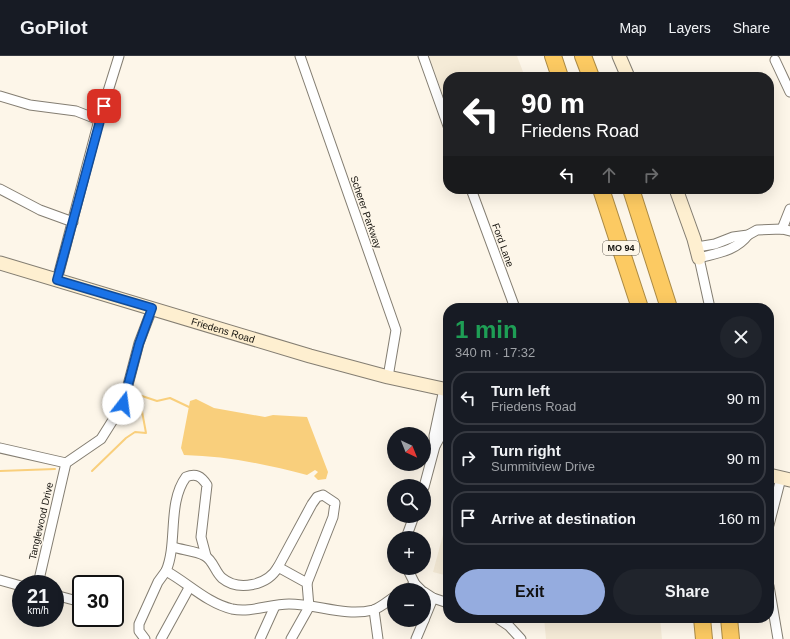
<!DOCTYPE html>
<html lang="en">
<head>
<meta charset="utf-8">
<style>
	:root { --surface:#171b24; --page:#20242c; --text:#f1f3f6; --muted:#9ea1a6; --line:#363941; --accent:#95acdf }
	body { margin:0; font-family:Arial,sans-serif; background:var(--page); color:var(--text); height:100vh; display:flex; flex-direction:column; font-size:15px; white-space:nowrap }
	* { box-sizing:border-box; margin:0 }
	p { font-size:13px; color:var(--muted) }
	.icon { flex:none; width:22px; height:22px; fill:none; stroke:currentColor; stroke-width:2; stroke-linecap:round; stroke-linejoin:round }
	.map { position:relative; flex:1; overflow:hidden }
	.panel { position:absolute; left:443px; top:247px; width:331px; height:320px; display:flex; flex-direction:column; background:var(--surface); border-radius:16px; box-shadow:0 4px 16px #0002 }
	.panel>* { flex:none }
	.top-card { position:absolute; left:443px; top:16px; width:331px; height:122px; border-radius:16px; box-shadow:0 4px 16px #0002; background:#202124; color:#fff; overflow:hidden }
	.needle { width:26px; rotate:137deg }
	.buttons { position:absolute; left:387px; top:371px; display:grid; gap:8px }
	.buttons a { display:grid; place-items:center; width:44px; height:44px; border-radius:50%; background:var(--surface); box-shadow:0 4px 16px #0002; font-size:20px }
	.speed { position:absolute; left:12px; top:519px; display:flex; gap:8px; font-size:20px; font-weight:700; text-align:center }
	.speed>* { display:grid; place-content:center; width:52px; height:52px; border-radius:50%; background:var(--surface); box-shadow:0 4px 16px #0002; line-height:1 }
	.speed small { font-size:10px; font-weight:400 }
	.speed .limit { border:2px solid #111; border-radius:6px; background:#fff; color:#111 }
	.pin { position:absolute; display:grid; place-items:center; width:34px; height:34px; color:#fff; margin:-17px; border-radius:8px; box-shadow:0 2px 6px #0006 }
	.me { position:absolute; width:44px; margin:-22px; rotate:15deg; stroke-linejoin:round; filter:drop-shadow(0 0 3px #0008) }
	.turn { display:flex; align-items:center; gap:14px; height:84px; padding:0 12px; font-size:18px }
	.turn .icon { width:52px; height:52px; stroke-width:2.5 }
	.turn b { display:block; font-size:28px; line-height:34px }
	.lanes { display:flex; align-items:center; height:38px; padding:0 12px; background:#0003; justify-content:center; gap:20px; direction:ltr }
	.lanes .off { opacity:.35 }
	.round { display:grid; place-items:center; flex:none; width:42px; height:42px; border-radius:21px; background:var(--page) }
	.head { display:flex; align-items:center; justify-content:space-between; height:68px; padding:0 12px }
	h1 { font-size:24px; font-weight:600; line-height:30px; color:#1e9e55 }
	.action { display:flex; gap:8px; margin-top:auto; padding:8px 12px }
	.action a { flex:1; height:46px; border-radius:24px; background:var(--accent); color:#111; font-size:16px; font-weight:600; line-height:46px; text-align:center }
	.action a+a { background:var(--page); color:var(--text) }
	ul { padding:0; list-style:none }
	li { display:flex; align-items:center; gap:12px; height:54px; margin:0 8px 6px; padding:0 4px; border:2px solid var(--line); border-radius:16px }
	li div { flex:1 }
	li b { display:block; font-size:15px }
	li em { font-style:normal }
	header { display:flex; align-items:center; gap:24px; box-sizing:border-box; height:56px; padding:0 20px; background:var(--surface); border-bottom:1px solid var(--line) }
	header strong { font-size:19px }
	nav { display:flex; gap:22px; margin-inline-start:auto; font-size:14px }
	.map>svg:first-child { display:block }
	.built { fill:#f5ebd7 }
	.water { fill:#f9cf7c }
	.lines { fill:none; stroke-linecap:round; stroke-linejoin:round }
	.stream { stroke:#f9cf7c; stroke-width:2 }
	.street-casing { stroke:#847e72; stroke-width:11 }
	.secondary-casing { stroke:#847e72; stroke-width:15 }
	.highway-casing { stroke:#ab8a44; stroke-width:18 }
	.street { stroke:#fff; stroke-width:9 }
	.secondary { stroke:#feefd0; stroke-width:13 }
	.highway { stroke:#fcca62; stroke-width:16 }
	.route-casing { stroke:#114b97; stroke-width:10 }
	.route { stroke:#1a73e8; stroke-width:7 }
	.labels { text-anchor:middle; dominant-baseline:central; stroke-width:3; stroke-linejoin:round; paint-order:stroke }
	.shield { fill:#fdf6e9; stroke:#5a564f; stroke-width:1 }
	.shield-label { font-size:9px; font-weight:bold; fill:#14120d }
	.street-label { font-size:10px; fill:#14120d; stroke:#fdf6e9 }
</style>
</head>
<body>
<header>
<strong>GoPilot</strong>
<nav><a>Map</a><a>Layers</a><a>Share</a></nav>
</header>
<div class="map">
<svg width="790" height="583" viewBox="0 0 790 583">
	<rect width="100%" height="100%" fill="#fdf6e9"/>
	<g class="built">
		<path d="M429,0H517L525,21H448V53Z"/>
		<path d="M448,460V520L433,516Z"/>
		<path d="M544,562H660L662,583H546Z"/>
	</g>
	<path class="water" d="M196,343L214,352L265,361L273,359L307,361L328,416L326,423L318,424L314,420L318,416L315,414L307,419C265,408 226,400 184,399L181,392L190,345Z"/>
	<g class="lines">
		<g class="stream">
			<path d="M0,415L55,413"/>
			<path d="M92,415L126,382L135,376L146,377L139,339L157,345L170,342L189,351"/>
		</g>
		<defs>
			<g id="street">
				<path d="M300,0L396,274L388,321"/>
				<path d="M423,0L448,70"/>
				<path d="M775,4L790,36"/>
				<path d="M0,40L30,49L76,55L99,64"/>
				<path d="M0,133L40,154L73,166"/>
				<path d="M471,133L515,252"/>
				<path d="M782,173L790,153"/>
				<path d="M697,191L715,188L733,181L748,179L757,174L782,173L790,175"/>
				<path d="M57,224L99,64L119,0"/>
				<path d="M710,252L699,202C717,197 736,195 748,179"/>
				<path d="M435,390L434,380L444,333"/>
				<path d="M0,392L66,407L101,383L123,348L139,287L152,253"/>
				<path d="M424,431L435,390L440,381L448,355"/>
				<path d="M769,469L781,422"/>
				<path d="M406,482L414,460"/>
				<path d="M173,491C182,494 197,495 205,500C213,504 215,516 222,522C239,536 268,529 278,511L307,527L309,551L291,583"/>
				<path d="M206,500L201,481L207,429C201,420 196,417 186,421C167,447 178,487 166,515C188,527 207,547 232,553C251,557 270,548 289,548C317,548 345,561 373,554C380,552 388,545 394,541"/>
				<path d="M278,511L312,448L317,441L323,439L335,447L333,461L307,527"/>
				<path d="M407,512L415,528L421,534"/>
				<path d="M0,524L21,530"/>
				<path d="M38,528L66,407"/>
				<path d="M769,530L778,583"/>
				<path d="M406,534L415,528"/>
				<path d="M424,536L433,542L448,547"/>
				<path d="M55,539L81,546"/>
				<path d="M374,554L378,583"/>
				<path d="M497,562L509,570L521,583"/>
				<path d="M424,564L433,542"/>
				<path d="M145,583L139,575V568L158,526L166,515"/>
				<path d="M161,583L189,532"/>
				<path d="M260,583L275,550"/>
				<path d="M416,583L424,564"/>
			</g>
			<g id="secondary">
				<path d="M619,0L628,21"/>
				<path d="M676,133L694,183L699,202"/>
				<path id="s1" d="M0,207L310,300L388,321L448,334"/>
				<path d="M769,419L790,424"/>
			</g>
			<g id="highway">
				<path d="M553,0L560,21"/>
				<path d="M583,0L591,21"/>
				<path d="M601,133L640,252"/>
				<path d="M631,133L669,252"/>
				<path d="M702,562L704,583"/>
				<path d="M729,562L731,583"/>
			</g>
		</defs>
		<use href="#street" class="street-casing"/>
		<use href="#secondary" class="secondary-casing"/>
		<use href="#highway" class="highway-casing"/>
		<use href="#street" class="street"/>
		<use href="#secondary" class="secondary"/>
		<use href="#highway" class="highway"/>
	</g>
	<g class="lines">
		<defs>
			<path id="route" d="M104,50L57,224L152,252L139,288L123,348"/>
		</defs>
		<use href="#route" class="route-casing"/>
		<use href="#route" class="route"/>
	</g>
	<g class="labels">
		<rect class="shield" x="603" y="185" width="36" height="14" rx="3"/>
		<g class="shield-label">
			<text x="621" y="192">MO 94</text>
		</g>
		<g class="street-label">
			<text transform="translate(366 156) rotate(71)">Scherer Parkway</text>
			<text transform="translate(503 189) rotate(70)">Ford Lane</text>
			<text stroke="none"><textPath href="#s1" startOffset="233">Friedens Road</textPath></text>
			<text transform="translate(41 465) rotate(-77)">Tanglewood Drive</text>
		</g>
	</g>
</svg>
<div class="buttons">
<a><svg class="needle" viewBox="-14 -14 28 28"><path d="M0-13l5 13h-10z" fill="#e53935"/><path d="M0 13l5-13h-10z" fill="#9ea1a6"/></svg></a>
<a><svg class="icon" aria-label="search" viewBox="0 0 24 24"><circle cx="10" cy="10" r="6"/><path d="M15 15l6 6"/></svg></a>
<a>+</a>
<a>−</a>
</div>
<div class="speed"><div>21<small>km/h</small></div><div class="limit">30</div></div>
<div class="pin" style="left:104px;top:50px;background:#d93025"><svg class="icon" aria-label="arrive" viewBox="0 0 24 24"><path d="M6 21V4h12l-3 4 3 4H6"/></svg></div>
<svg class="me" style="left:123px;top:348px" viewBox="-20 -20 40 40"><circle r="19" fill="#fff"/><path d="M0-13L10 11 0 6-10 11z" fill="#1a73e8"/></svg>
<div class="top-card">
<div class="turn"><svg class="icon" aria-label="left" viewBox="0 0 24 24"><path d="M17 20v-9H6M10 6l-5 5 5 5"/></svg><div><b>90 m</b>Friedens Road</div></div>
<div class="lanes"><svg class="icon" aria-label="left" viewBox="0 0 24 24"><path d="M17 20v-9H6M10 6l-5 5 5 5"/></svg><svg class="icon off" aria-label="ahead" viewBox="0 0 24 24"><path d="M12 20V5M6 11l6-6 6 6"/></svg><svg class="icon off" aria-label="right" viewBox="0 0 24 24"><path d="M7 20v-9h11M14 6l5 5-5 5"/></svg></div>
</div>
<section class="panel">
<div class="head"><div><h1>1 min</h1><p>340 m · 17:32</p></div><a class="round"><svg class="icon" aria-label="close" viewBox="0 0 24 24"><path d="M6 6l12 12M18 6L6 18"/></svg></a></div>
<ul>
<li><svg class="icon" aria-label="left" viewBox="0 0 24 24"><path d="M17 20v-9H6M10 6l-5 5 5 5"/></svg><div><b>Turn left</b><p>Friedens Road</p></div><em>90 m</em></li>
<li><svg class="icon" aria-label="right" viewBox="0 0 24 24"><path d="M7 20v-9h11M14 6l5 5-5 5"/></svg><div><b>Turn right</b><p>Summitview Drive</p></div><em>90 m</em></li>
<li><svg class="icon" aria-label="arrive" viewBox="0 0 24 24"><path d="M6 21V4h12l-3 4 3 4H6"/></svg><div><b>Arrive at destination</b></div><em>160 m</em></li>
</ul>
<div class="action"><a>Exit</a><a>Share</a></div>
</section>
</div>
</body>
</html>
